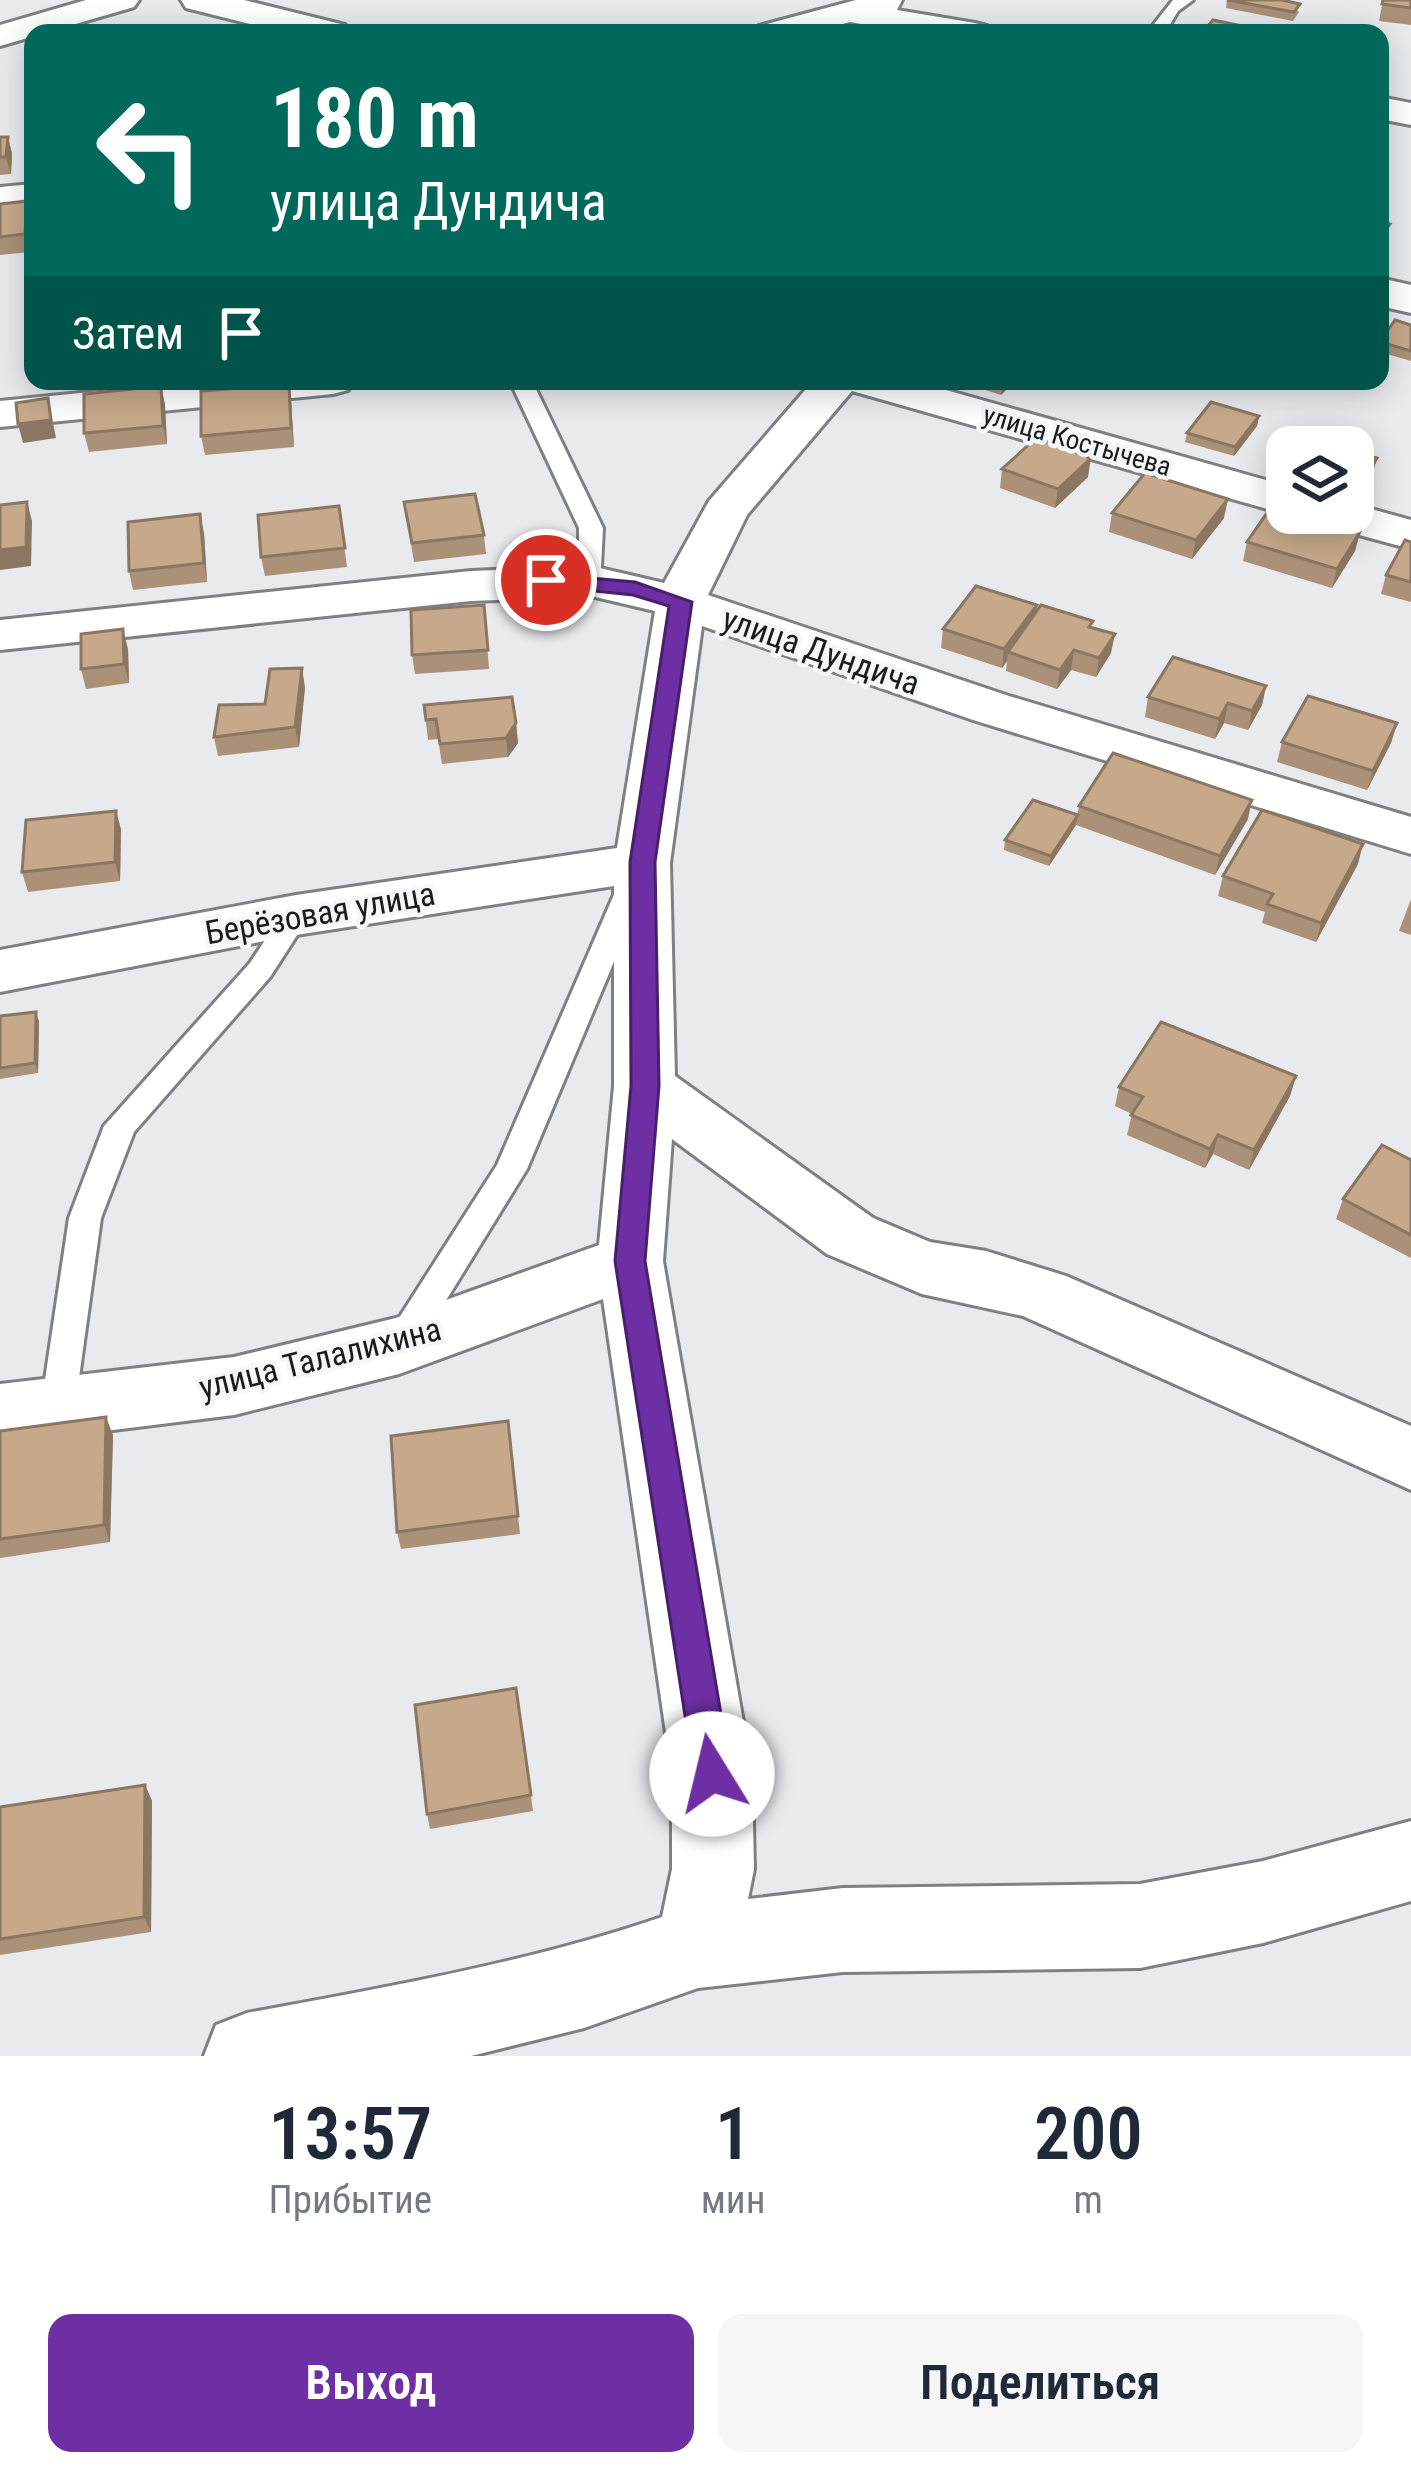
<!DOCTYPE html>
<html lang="ru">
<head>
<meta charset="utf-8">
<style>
	:root { --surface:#fff; --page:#f6f6f7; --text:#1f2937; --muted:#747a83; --accent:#6f2fa4 }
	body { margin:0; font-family:"Roboto Condensed",sans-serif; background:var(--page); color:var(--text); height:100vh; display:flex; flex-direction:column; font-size:45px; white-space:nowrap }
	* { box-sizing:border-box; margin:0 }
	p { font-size:39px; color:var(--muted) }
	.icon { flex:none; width:66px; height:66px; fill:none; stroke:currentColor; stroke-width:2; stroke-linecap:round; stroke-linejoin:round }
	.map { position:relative; height:2056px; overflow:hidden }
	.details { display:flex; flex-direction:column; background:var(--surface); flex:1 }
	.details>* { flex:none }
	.guide { position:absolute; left:24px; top:24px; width:1365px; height:366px; border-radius:24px; box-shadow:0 6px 30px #0003; background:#00695c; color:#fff; overflow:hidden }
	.fabs { position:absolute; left:1266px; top:426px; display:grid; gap:24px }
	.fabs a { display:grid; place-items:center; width:108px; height:108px; border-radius:24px; background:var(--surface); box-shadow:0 6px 30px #0003; font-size:60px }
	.pin { position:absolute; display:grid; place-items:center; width:102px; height:102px; color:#fff; margin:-51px; border:6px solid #fff; border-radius:50%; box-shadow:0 3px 12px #0007 }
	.me { position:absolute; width:132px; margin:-66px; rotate:351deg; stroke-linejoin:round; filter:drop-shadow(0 0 9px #0008) }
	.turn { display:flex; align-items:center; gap:42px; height:252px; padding:0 48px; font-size:54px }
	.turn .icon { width:156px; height:156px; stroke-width:2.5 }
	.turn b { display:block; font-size:84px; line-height:102px }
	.then { display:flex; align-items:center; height:114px; padding:0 48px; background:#0003; gap:24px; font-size:45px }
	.eta { display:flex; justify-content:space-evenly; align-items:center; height:204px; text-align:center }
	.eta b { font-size:72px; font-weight:600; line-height:84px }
	.button { display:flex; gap:24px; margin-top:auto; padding:24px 48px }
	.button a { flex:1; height:138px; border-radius:24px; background:var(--accent); color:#fff; font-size:48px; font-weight:600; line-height:138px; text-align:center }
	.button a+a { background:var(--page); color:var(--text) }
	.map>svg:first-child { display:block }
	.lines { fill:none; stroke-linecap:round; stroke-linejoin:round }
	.service-casing { stroke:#7f8083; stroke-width:6 }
	.minor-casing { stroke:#7f8083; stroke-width:6 }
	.tertiary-casing { stroke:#7f8083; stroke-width:6 }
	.service { fill:#fff; fill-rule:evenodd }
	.minor { fill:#fff; fill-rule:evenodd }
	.tertiary { fill:#fff; fill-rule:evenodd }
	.wall { fill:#aa9178 }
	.shaded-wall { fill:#8b7661 }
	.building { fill:#c6a98b; stroke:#8b7661; stroke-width:3 }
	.route { fill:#6f2fa4; stroke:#481f6b; stroke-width:3 }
	.labels { text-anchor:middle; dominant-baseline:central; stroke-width:9; stroke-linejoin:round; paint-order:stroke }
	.far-street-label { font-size:27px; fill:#1a1b1c; stroke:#f6f7fb }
	.street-label { font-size:33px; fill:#1a1b1c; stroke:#f6f7fb }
</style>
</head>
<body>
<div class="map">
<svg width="1411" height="2056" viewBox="0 0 1411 2056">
	<rect width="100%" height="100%" fill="#e9eaee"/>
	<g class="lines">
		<defs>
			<g id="service">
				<path d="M1173,0H1193L1178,11L1165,33H1147Z"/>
				<path d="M510,381H532L603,528L600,586H582L579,581V528Z"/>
				<path d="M630,880L644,890L527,1169L416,1349L404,1353L392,1349L387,1339L392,1329L497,1165L616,890Z"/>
				<path d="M296,905L310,915L270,977L134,1132L101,1218L75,1407L70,1417L58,1422L46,1417L41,1407L69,1218L104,1126L250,963L286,908Z"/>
			</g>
			<g id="minor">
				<path d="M86,0H139L134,7L0,46V25Z"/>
				<path d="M856,0H902L897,10L975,23L987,26L992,33H913L850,22L810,33H754L759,26Z"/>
				<path d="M1380,97L1411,103V125L1380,119Z"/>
				<path d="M33,184V208L0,211V187Z"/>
				<path d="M201,381H355L348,390L333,394L0,427V401Z"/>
				<path d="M813,381H914L1287,486V513H1291L1271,510L852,391L747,515L708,595L1009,696L1411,817V854L973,720L702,626L670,863L675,1076L873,1218L930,1242L986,1251L1066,1276L1411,1426V1490L1023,1316L922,1294L827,1254L672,1139L663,1261L752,1774L754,1869L748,1899L843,1888L1140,1884L1263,1861L1411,1821V1901L1263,1943L1140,1968L843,1972L698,1988L584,2028L471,2056H204L216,2025L247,2013C387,1987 527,1963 662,1917L672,1869V1774L603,1299L399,1374L234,1415L0,1444V1384L234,1357L396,1318L599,1245L614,1086V886L296,935L0,992V950L296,895L617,848L655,611L591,596L471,601L0,650V620L471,571L591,566L664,583L709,501Z"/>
				<path d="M1353,504L1411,520V549L1315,523L1309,513H1353Z"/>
			</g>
			<g id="tertiary">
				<path d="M181,0H244L345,25L351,33H286L186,8Z"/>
				<path d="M1380,278L1411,285V313L1380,306Z"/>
			</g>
		</defs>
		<use href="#service" class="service-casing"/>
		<use href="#minor" class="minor-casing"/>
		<use href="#tertiary" class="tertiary-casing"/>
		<use href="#service" class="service"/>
		<use href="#minor" class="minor"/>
		<use href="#tertiary" class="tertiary"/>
	</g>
	<g class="wall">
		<path d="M1227,0L1286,1L1299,12L1293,21L1226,8Z"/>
		<path d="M1383,0H1411V25L1379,21Z"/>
		<path d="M0,137H8L12,154L11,174L0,175Z"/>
		<path d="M27,201L31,219L30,252L0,255V204Z"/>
		<path d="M1411,325V361L1380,352V342Z"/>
		<path d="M957,381H1015L1001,395Z"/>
		<path d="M161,386L165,405L167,444L89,452L84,433Z"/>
		<path d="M291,402L294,447L205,455L201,436Z"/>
		<path d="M1259,416L1257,426L1234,456L1185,442L1187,433Z"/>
		<path d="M1353,452L1377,458L1374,468L1359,493L1353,492Z"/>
		<path d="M1002,469L1088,477L1055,508L1000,488Z"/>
		<path d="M404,502L484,535L486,554L414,562Z"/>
		<path d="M339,506L347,567L265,576L261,557Z"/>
		<path d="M1112,513L1224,518L1192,559L1109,532Z"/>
		<path d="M1360,532L1355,551L1332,588L1243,561L1247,542Z"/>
		<path d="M204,533L207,582L133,590L129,571Z"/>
		<path d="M1411,542V602L1381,594L1386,575Z"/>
		<path d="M484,605L489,669L415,674L412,655Z"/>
		<path d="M1037,605L1036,612L1092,627L1111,653L1096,677L1071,670L1057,689L1006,671L1007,661L1002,668L941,648L943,629Z"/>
		<path d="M128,649L129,683L86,689L81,669Z"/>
		<path d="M1266,686L1262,705L1248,730L1224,723L1215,739L1145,717L1148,697Z"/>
		<path d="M305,687L299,747L218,756L214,737Z"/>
		<path d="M424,705L516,723L518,743L508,757L442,764L438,739L428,740Z"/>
		<path d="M1397,723L1391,743L1367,790L1277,762L1282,742Z"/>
		<path d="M1079,806L1248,819L1215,875L1076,825Z"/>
		<path d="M116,811L121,830L120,881L28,892L22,872Z"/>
		<path d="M1078,815L1076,825L1049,866L1004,850L1005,840Z"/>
		<path d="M1358,864L1316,942L1262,923L1265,912L1218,896L1223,876Z"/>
		<path d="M1411,899V935L1399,931Z"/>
		<path d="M36,1012L39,1022L38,1073L0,1079V1016Z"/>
		<path d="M1296,1076L1290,1096L1249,1170L1213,1154L1205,1168L1127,1135L1132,1114L1115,1106L1119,1087Z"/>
		<path d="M1411,1160V1258L1336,1219L1343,1199Z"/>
		<path d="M508,1421L520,1534L401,1549L397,1532Z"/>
		<path d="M0,1431L113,1435L110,1542L0,1558Z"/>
		<path d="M516,1688L533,1811L430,1829L427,1814Z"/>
		<path d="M145,1785L152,1801L151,1932L0,1955V1807Z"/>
	</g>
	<g class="shaded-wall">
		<path d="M8,137L12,154L11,174L6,157Z"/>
		<path d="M27,201L31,219L30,252L25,234Z"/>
		<path d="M1006,381H1015L1001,395L1002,385Z"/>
		<path d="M289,384L291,402L294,447L291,428Z"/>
		<path d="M161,386L165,405L167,444L163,426Z"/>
		<path d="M48,398L56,438L23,443L18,424Z"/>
		<path d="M1259,416L1257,426L1234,456L1235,447Z"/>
		<path d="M1091,458L1088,477L1055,508L1058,489Z"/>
		<path d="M1377,458L1374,468L1359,493L1362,484Z"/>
		<path d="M1228,499L1224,518L1192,559L1196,540Z"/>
		<path d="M27,502L32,521L31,566L0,570V550Z"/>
		<path d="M200,514L204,533L207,582L204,563Z"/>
		<path d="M1360,532L1355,551L1332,588L1337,569Z"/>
		<path d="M1037,605L1035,624L1008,652L1007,661L1002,668L1004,649Z"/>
		<path d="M123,629L128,649L129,683L124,664Z"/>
		<path d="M1115,634L1111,653L1096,677L1099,658Z"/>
		<path d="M1074,650L1071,670L1057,689L1060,670Z"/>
		<path d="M302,668L305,687L299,747L295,727Z"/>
		<path d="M1266,686L1262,705L1248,730L1252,711Z"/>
		<path d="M1228,703L1224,723L1215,739L1219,719Z"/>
		<path d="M516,723L518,743L508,757L506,738Z"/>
		<path d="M1397,723L1391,743L1367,790L1373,771Z"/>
		<path d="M1252,800L1248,819L1215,875L1220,856Z"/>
		<path d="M116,811L121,830L120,881L115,862Z"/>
		<path d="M1078,815L1076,825L1049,866L1051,856Z"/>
		<path d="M1363,844L1358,864L1316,942L1321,923Z"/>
		<path d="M36,1012L39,1022L38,1073L35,1063Z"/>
		<path d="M1296,1076L1290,1096L1249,1170L1254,1150Z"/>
		<path d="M1218,1135L1213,1154L1205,1168L1210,1149Z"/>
		<path d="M106,1417L113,1435L110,1542L104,1525Z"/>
		<path d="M145,1785L152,1801L151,1932L144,1917Z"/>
	</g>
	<g class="building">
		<path d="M1227,0H1282L1300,4L1294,12Z"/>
		<path d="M1383,0H1411V8L1382,4Z"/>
		<path d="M1213,20L1252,28L1247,33H1202Z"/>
		<path d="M0,137H8L6,157H0Z"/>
		<path d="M27,201L25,234L0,237V204Z"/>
		<path d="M1380,222L1390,224L1380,238Z"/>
		<path d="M1395,320L1411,325V351L1380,342Z"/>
		<path d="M289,384L291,428L201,436V391Z"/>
		<path d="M161,386L163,426L84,433V394Z"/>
		<path d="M48,398L51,420L18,424L16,403Z"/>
		<path d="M1211,402L1259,416L1235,447L1187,433Z"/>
		<path d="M1036,438L1091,458L1058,489L1002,469Z"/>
		<path d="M1353,452L1377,458L1362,484L1353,481Z"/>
		<path d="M1145,473L1228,499L1196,540L1112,513Z"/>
		<path d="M475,494L484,535L412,543L404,502Z"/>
		<path d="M27,502L26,547L0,550V505Z"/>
		<path d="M339,506L345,548L261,557L258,515Z"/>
		<path d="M1271,507L1287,511V513H1293L1360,532L1337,569L1247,542Z"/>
		<path d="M200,514L204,563L129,571L128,522Z"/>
		<path d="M1405,540L1411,542V582L1386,575Z"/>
		<path d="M976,586L1037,605L1004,649L943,629Z"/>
		<path d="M484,605L488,650L412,655L411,610Z"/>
		<path d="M1041,605L1093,621L1089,627L1115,634L1099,658L1074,650L1060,670L1008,652Z"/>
		<path d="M123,629L124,664L81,669V634Z"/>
		<path d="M1173,657L1266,686L1252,711L1228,703L1219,719L1148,697Z"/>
		<path d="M302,668L295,727L214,737L219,705L265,704L270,669Z"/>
		<path d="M1308,696L1397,723L1373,771L1282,742Z"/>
		<path d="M512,697L516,723L506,738L440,744L436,719L426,720L424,705Z"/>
		<path d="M1113,753L1252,800L1220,856L1079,806Z"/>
		<path d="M1033,800L1078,815L1051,856L1005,840Z"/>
		<path d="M1262,810L1363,844L1321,923L1267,904L1273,894L1223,876Z"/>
		<path d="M116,811L115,862L22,872L26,820Z"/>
		<path d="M36,1012L35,1063L0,1068V1016Z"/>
		<path d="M1161,1022L1296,1076L1254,1150L1218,1135L1210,1149L1131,1115L1143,1097L1119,1087Z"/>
		<path d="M1382,1145L1411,1160V1235L1343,1199Z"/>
		<path d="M106,1417L104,1525L0,1539V1431Z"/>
		<path d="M508,1421L518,1516L397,1532L391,1436Z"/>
		<path d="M516,1688L531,1795L427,1814L415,1705Z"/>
		<path d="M145,1785L144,1917L0,1939V1807Z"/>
	</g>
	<path class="route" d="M546,574L635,582L692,602L655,862L659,1086L645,1261L731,1774L725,1786L712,1791L700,1786L694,1774L615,1261L631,1086L630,862L669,606L633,595L538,585L535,580Z"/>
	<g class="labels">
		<g class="far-street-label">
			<text transform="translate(1077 441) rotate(16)">улица Костычева</text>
		</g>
		<g class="street-label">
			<text transform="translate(821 651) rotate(19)">улица Дундича</text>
			<text transform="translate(320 913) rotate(-10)">Берёзовая улица</text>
			<text transform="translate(320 1358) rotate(-14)">улица Талалихина</text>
		</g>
	</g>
</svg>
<div class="fabs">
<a><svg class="icon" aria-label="layers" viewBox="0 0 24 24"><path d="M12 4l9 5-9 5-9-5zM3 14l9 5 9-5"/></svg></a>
</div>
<div class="pin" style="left:546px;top:580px;background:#d93025"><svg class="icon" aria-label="arrive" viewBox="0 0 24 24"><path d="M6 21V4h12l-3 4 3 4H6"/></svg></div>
<svg class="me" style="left:712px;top:1774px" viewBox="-20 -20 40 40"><circle r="19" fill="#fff"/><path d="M0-13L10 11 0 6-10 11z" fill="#6f2fa4"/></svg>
<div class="guide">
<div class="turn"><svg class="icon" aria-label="left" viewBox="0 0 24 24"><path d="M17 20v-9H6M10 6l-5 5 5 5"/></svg><div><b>180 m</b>улица Дундича</div></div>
<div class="then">Затем<svg class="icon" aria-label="arrive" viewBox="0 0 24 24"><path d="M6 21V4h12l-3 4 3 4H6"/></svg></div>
</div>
</div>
<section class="details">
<div class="eta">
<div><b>13:57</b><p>Прибытие</p></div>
<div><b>1</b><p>мин</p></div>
<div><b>200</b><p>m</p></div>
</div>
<div class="button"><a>Выход</a><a>Поделиться</a></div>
</section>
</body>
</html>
